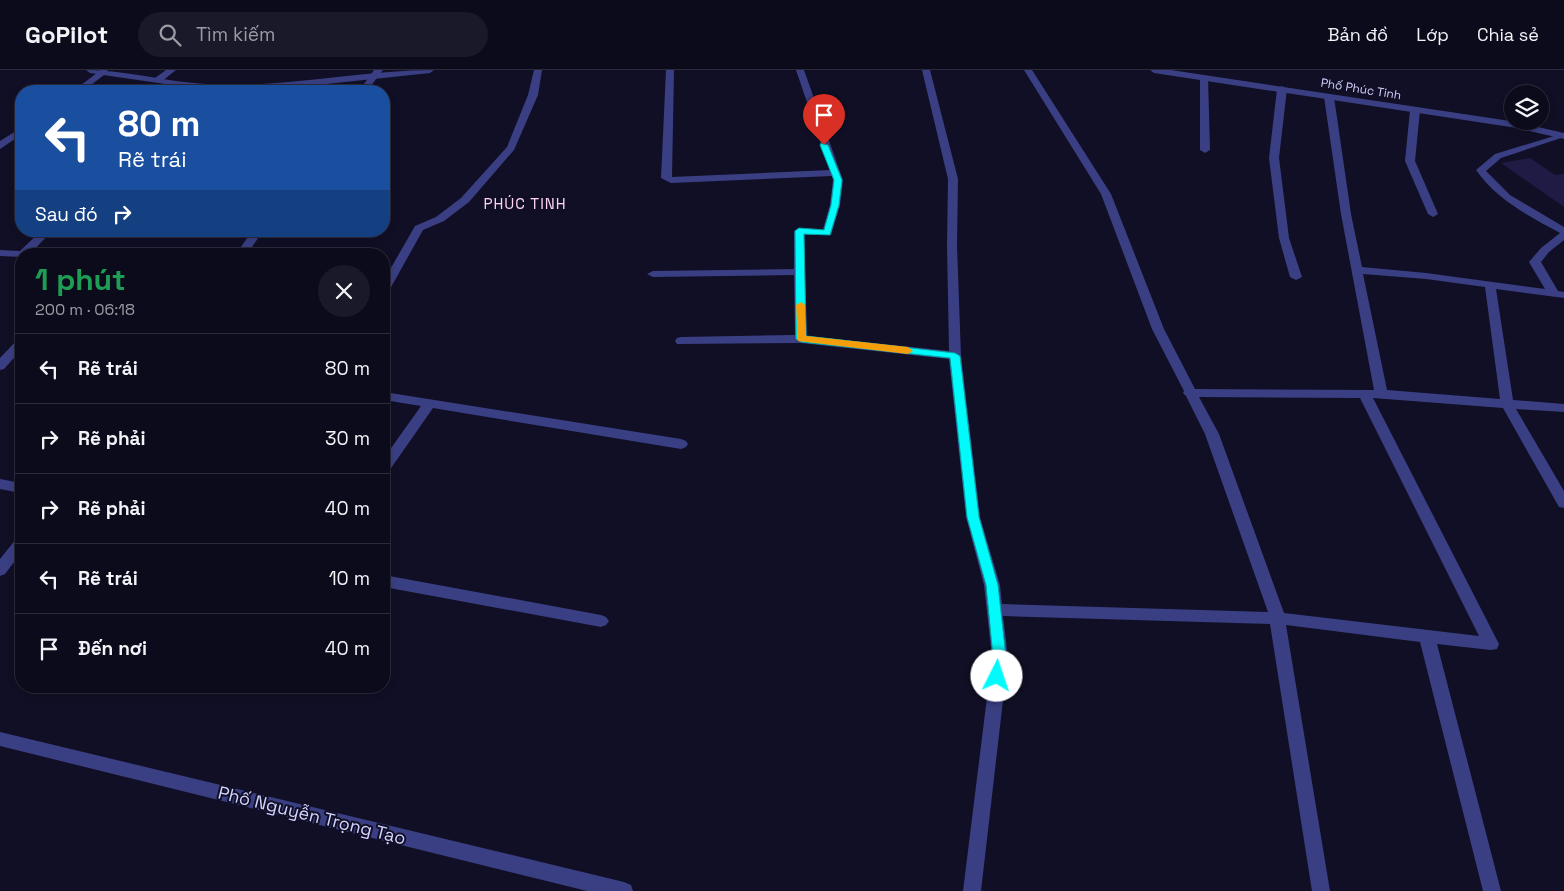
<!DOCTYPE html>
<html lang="vi">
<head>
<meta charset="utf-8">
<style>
	:root { --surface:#0c0b1c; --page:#1a1929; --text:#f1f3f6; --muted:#9a9ba3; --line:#2c2b3b }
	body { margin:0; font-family:"Space Grotesk",sans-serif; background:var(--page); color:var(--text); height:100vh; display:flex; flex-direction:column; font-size:19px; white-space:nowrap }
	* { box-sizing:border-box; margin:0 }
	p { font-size:16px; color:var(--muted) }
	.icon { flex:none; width:28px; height:28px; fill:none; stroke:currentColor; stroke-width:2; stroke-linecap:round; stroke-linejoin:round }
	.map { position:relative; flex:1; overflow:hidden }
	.side { position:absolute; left:15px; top:178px; width:375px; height:445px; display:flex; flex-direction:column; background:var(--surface); border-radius:20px; box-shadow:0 2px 8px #0003,0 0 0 1px var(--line) }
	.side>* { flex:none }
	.hud { position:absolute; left:15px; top:15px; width:375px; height:152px; border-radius:20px; box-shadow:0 2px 8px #0003,0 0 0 1px var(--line); background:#1a4fa0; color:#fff; overflow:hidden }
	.buttons { position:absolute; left:1504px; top:15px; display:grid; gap:10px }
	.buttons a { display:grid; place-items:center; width:45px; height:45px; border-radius:50%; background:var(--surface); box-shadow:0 2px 8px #0003,0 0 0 1px var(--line); font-size:25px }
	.pin { position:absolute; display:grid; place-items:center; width:42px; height:42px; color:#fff; margin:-51px -21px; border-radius:50% 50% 50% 0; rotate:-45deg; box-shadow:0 0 5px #0007 }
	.pin .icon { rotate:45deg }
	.me { position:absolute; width:55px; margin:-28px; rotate:4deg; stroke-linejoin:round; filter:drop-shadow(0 0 4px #0008) }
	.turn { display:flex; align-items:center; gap:18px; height:105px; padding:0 20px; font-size:22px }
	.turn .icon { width:65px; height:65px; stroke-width:2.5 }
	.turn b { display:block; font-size:35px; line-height:42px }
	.then { display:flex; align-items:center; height:48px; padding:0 20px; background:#0003; gap:10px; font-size:19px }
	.round { display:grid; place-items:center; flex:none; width:52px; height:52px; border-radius:26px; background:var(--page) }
	.head { display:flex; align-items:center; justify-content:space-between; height:85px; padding:0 20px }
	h1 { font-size:30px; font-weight:700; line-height:38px; color:#1e9e55 }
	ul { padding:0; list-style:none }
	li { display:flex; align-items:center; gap:15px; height:70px; padding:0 20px; border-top:1px solid var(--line) }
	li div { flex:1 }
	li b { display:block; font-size:19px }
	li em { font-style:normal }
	header { display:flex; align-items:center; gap:30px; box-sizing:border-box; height:70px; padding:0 25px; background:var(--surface); border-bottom:1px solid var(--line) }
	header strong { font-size:24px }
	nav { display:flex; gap:28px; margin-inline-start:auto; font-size:18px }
	.search { width:350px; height:45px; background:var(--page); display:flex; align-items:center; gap:12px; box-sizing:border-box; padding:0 18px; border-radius:28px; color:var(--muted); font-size:19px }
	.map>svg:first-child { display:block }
	.building { fill:#1f1b45 }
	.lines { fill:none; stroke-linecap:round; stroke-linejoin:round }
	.minor { fill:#3a3f83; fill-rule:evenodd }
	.tertiary { fill:#3a3f83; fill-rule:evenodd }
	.route { fill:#02fbfa; stroke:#01a3a2 }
	.slow { fill:#f59e0b }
	.labels { text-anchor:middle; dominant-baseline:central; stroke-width:4; stroke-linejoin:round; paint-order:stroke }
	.far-street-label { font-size:12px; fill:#d3d3ff; stroke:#100f25 }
	.far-quarter-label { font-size:15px; letter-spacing:1px; fill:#ffd5f4; stroke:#100f25 }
	.near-street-label { font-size:18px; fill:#d3d3ff; stroke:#100f25 }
</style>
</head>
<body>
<header>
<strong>GoPilot</strong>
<div class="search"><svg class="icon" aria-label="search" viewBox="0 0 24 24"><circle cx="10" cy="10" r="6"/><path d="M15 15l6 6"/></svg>Tìm kiếm</div>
<nav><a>Bản đồ</a><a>Lớp</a><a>Chia sẻ</a></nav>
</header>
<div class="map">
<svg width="1564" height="821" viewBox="0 0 1564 821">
	<rect width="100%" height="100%" fill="#100f25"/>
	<path class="building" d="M1530,88L1555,105L1564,104V137L1501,93Z"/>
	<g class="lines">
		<g class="minor">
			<path d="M101,0H107L108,2L83,21H73Z"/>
			<path d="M166,0H176L161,12H155V8Z"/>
			<path d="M374,0H383L367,21H359Z"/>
			<path d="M534,0H542L538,25L514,80L469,132L444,151L423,160L390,219L384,222V210L415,156L436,147L461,128L507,77L528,25Z"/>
			<path d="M666,0H674L672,107L830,100L796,0H804L843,110L840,135L831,165H804L807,266L949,281L947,176L948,109L922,0H930L958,109L957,176L961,286L980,447L1000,515L1002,534L1268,542L1205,364L1186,326L1183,323L1184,321L1152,259L1101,124L1024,0H1032L1111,124L1164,259L1195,319L1374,320L1341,144L1324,27L1326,25L1329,24L1334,27L1351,144L1362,197L1426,203L1545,219L1529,192L1541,178L1560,163C1529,146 1497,130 1476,100L1495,84L1564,63V67L1501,88L1486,101L1510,125L1564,157V170L1549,182L1541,192L1558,221L1564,222V228L1496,219L1513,330L1564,334V342L1516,339L1564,421V438L1559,437L1503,338L1373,328L1499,574L1497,579L1491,580L1437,574L1501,821H1483L1420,572L1286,555L1330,821H1312L1270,554L1003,546L1008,587L981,821H963L992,587L984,515L966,447L949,289L801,273L677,274L675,271L677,268L681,267L795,265L794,205L653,207L647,204L653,201L794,199V161L799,158L823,159L830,135L833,110L832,106L671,113L661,108ZM1363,204L1426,209L1485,217L1500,329L1387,320ZM1199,327L1360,328L1479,566L1284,543L1219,364Z"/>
			<path d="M1204,5L1208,8L1210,80L1205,83L1200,80V8Z"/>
			<path d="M1282,16L1287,19L1279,88L1289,168L1302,207L1296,210L1290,207L1279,168L1269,88L1277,19Z"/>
			<path d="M1415,37L1420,40L1415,91L1438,144L1433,147L1428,144L1405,91L1410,40Z"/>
			<path d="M21,58V65L0,79V71Z"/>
			<path d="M41,161H52L30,184H21V187L0,186V180L20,181Z"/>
			<path d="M252,161H263L247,184H236Z"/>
			<path d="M21,269V280L4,299L0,300V288L17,270Z"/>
			<path d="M384,322L681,369L686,371L688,374L686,377L681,379L433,338L389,401L384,403V388L421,336L384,330Z"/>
			<path d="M0,409L21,413V423L0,419Z"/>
			<path d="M21,468V483L5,504L0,506V489L16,469Z"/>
			<path d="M384,505L601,545L606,547L609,551L606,555L601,557L384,517Z"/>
			<path d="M0,662L624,812L631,815L633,821H587L0,676Z"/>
		</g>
		<g class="tertiary">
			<path d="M86,0C127,0 166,12 206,14C283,19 358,0 434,0L430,3L279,19L206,20L90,3Z"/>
			<path d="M1150,0H1171L1517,52L1564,63V69L1517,58L1154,3Z"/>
		</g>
	</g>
	<path class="route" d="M821,73L828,75L842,110L839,135L830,165L804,164L806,266L955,283L960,286L979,447L998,515L1006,587L1002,610L997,612L993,610L991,606L993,587L986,515L967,447L950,288L801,272L796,269L795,161L799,158L824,160L831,135L834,110L820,75Z"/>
	<path class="slow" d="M801,232L805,235L806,266L908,277L913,281L908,284L798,271L796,235Z"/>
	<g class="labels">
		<g class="far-street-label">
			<text transform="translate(1361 19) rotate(9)">Phố Phúc Tinh</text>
		</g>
		<g class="far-quarter-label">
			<text x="525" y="133">PHÚC TINH</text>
		</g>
		<g class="near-street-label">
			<text transform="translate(312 745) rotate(14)">Phố Nguyễn Trọng Tạo</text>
		</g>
	</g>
</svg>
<div class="buttons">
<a><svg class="icon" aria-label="layers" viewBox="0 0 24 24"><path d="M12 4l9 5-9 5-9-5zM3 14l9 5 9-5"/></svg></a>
</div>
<div class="pin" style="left:824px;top:75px;background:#d93025"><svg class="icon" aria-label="arrive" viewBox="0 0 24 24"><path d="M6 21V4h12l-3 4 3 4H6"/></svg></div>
<svg class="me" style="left:997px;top:606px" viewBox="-20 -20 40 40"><circle r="19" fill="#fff"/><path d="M0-13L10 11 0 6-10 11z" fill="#02fbfa"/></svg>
<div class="hud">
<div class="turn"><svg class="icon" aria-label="left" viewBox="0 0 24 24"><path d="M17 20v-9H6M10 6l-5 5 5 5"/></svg><div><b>80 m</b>Rẽ trái</div></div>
<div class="then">Sau đó<svg class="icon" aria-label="right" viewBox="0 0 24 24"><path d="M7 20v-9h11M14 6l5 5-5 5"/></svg></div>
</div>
<section class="side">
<div class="head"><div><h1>1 phút</h1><p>200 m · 06:18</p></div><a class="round"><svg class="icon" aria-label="close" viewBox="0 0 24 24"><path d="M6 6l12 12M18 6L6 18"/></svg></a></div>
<ul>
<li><svg class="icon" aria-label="left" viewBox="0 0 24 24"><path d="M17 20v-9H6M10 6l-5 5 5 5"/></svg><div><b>Rẽ trái</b></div><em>80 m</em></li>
<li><svg class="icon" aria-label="right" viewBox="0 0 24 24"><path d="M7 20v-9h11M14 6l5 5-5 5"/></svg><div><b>Rẽ phải</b></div><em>30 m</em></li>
<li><svg class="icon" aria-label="right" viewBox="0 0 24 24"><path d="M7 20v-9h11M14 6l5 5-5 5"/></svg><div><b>Rẽ phải</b></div><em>40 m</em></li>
<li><svg class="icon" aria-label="left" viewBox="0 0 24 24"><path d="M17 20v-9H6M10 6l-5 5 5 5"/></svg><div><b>Rẽ trái</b></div><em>10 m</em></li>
<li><svg class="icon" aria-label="arrive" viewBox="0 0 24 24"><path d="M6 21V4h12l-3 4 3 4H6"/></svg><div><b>Đến nơi</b></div><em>40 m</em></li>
</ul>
</section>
</div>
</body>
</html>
